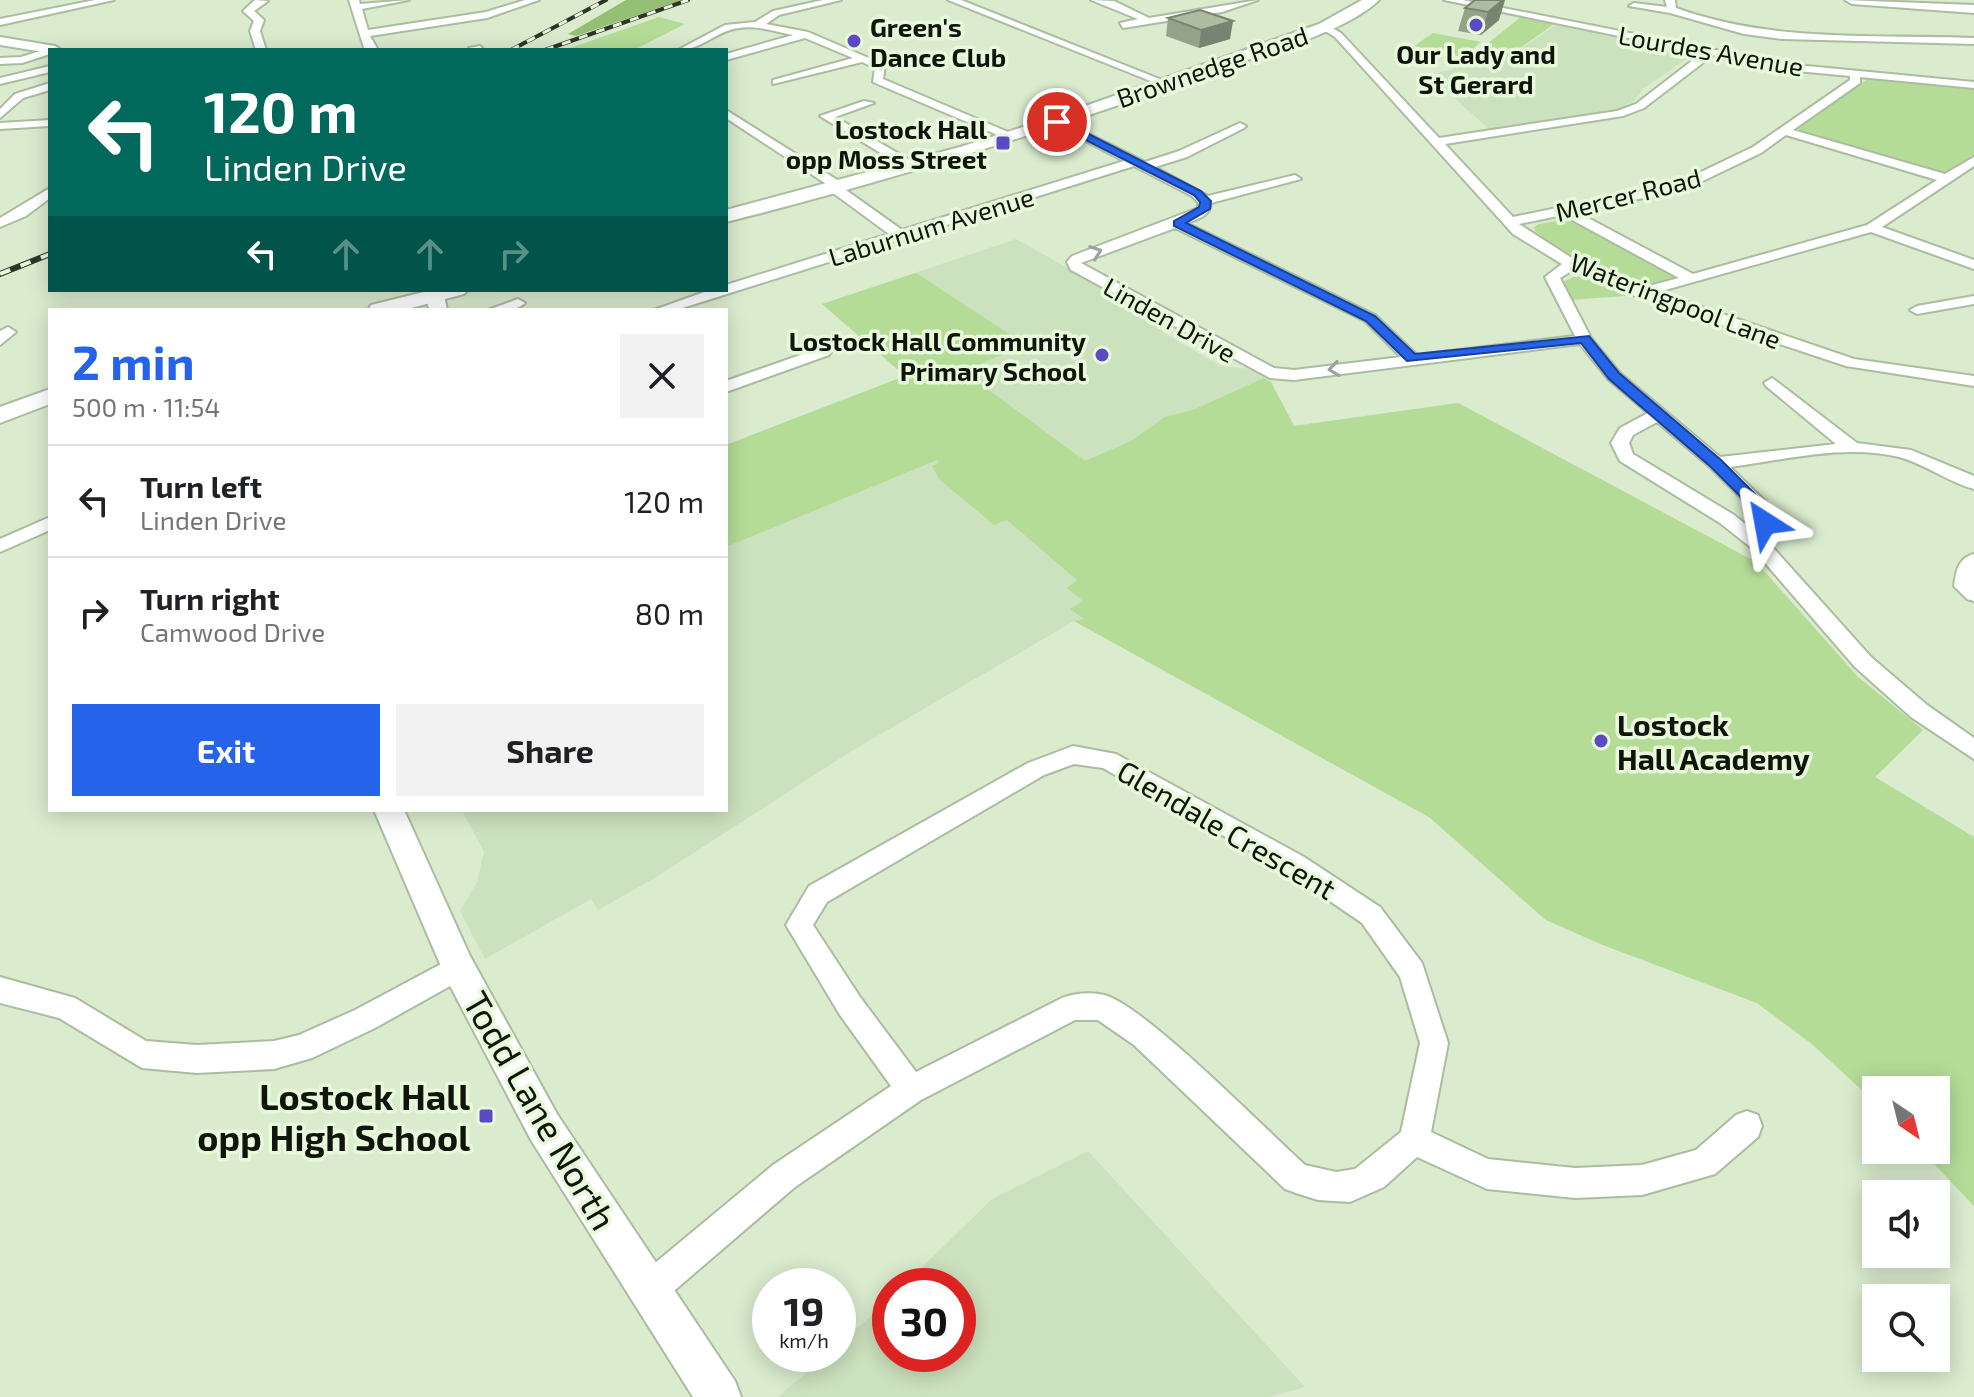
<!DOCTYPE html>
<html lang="en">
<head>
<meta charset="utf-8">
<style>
	:root { --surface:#fff; --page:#f2f2f2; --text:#202124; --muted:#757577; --line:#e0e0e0; --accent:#2563eb }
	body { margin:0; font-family:"Exo 2",sans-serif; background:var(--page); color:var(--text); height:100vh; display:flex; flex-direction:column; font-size:30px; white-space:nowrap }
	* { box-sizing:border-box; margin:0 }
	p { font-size:26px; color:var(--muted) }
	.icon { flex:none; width:44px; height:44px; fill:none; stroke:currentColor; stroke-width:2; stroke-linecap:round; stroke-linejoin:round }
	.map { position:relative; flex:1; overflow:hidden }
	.sheet { position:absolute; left:48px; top:308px; width:680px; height:504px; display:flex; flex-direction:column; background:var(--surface); border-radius:0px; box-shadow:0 4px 20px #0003 }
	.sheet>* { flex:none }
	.top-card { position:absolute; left:48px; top:48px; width:680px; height:244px; border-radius:0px; box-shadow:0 4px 20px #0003; background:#00695c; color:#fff; overflow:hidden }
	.needle { width:52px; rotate:145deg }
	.tools { position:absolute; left:1862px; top:1076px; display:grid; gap:16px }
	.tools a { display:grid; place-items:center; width:88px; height:88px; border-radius:0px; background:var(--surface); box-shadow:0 4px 20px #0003; font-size:40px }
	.speed { position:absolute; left:752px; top:1268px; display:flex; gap:16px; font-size:40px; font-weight:700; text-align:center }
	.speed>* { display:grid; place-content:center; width:104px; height:104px; border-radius:50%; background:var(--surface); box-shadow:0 4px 20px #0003; line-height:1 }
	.speed small { font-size:20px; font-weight:400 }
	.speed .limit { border:12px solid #d22; background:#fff; color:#111 }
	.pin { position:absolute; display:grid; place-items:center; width:68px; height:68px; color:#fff; margin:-34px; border:4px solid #fff; border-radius:50%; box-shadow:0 2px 8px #0007 }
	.me { position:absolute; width:88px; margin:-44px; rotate:326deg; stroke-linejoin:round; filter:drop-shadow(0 0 6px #0008) }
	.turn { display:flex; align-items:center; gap:28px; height:168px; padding:0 24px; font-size:36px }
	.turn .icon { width:104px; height:104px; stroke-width:2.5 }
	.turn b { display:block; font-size:56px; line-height:68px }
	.lanes { display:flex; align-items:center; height:76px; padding:0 24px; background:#0003; justify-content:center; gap:40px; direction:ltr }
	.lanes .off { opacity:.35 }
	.round { display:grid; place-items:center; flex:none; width:84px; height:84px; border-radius:0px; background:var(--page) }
	.overview { display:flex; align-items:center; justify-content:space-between; height:136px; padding:0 24px }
	h1 { font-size:48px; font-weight:700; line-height:60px; color:var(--accent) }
	.cta { display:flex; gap:16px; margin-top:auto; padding:16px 24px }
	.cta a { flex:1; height:92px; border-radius:0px; background:var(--accent); color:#fff; font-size:32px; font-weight:700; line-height:92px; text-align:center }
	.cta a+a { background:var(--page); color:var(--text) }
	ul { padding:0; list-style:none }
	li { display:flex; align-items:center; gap:24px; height:112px; padding:0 24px; border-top:2px solid var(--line) }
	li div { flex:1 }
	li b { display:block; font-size:30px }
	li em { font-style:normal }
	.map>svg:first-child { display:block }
	.built { fill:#cce1be }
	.green { fill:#b4dc97 }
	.forest { fill:#95bf75 }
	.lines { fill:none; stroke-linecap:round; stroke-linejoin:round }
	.minor-casing { stroke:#abbca0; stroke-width:4 }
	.tertiary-casing { stroke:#abbca0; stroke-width:4 }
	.secondary-casing { stroke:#abbca0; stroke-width:4 }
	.minor { fill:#fff; fill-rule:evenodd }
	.tertiary { fill:#fff; fill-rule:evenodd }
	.secondary { fill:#fff; fill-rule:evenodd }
	.rail-far1-casing { stroke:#2d3428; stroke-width:4 }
	.rail-casing { stroke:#2d3428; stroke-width:6 }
	.rail-far1 { stroke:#e7f8db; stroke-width:3; stroke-dasharray:9; stroke-linecap:butt }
	.rail { stroke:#e7f8db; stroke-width:4; stroke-dasharray:11; stroke-linecap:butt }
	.wall { fill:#94a28a }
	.shaded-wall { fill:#788471 }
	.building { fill:#acbca1; stroke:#788471; stroke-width:2 }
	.oneway { stroke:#9fa19d }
	.route { fill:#2563eb; stroke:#184099; stroke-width:2 }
	.poi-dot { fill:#5c4ac3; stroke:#e7f8db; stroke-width:3 }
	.labels { text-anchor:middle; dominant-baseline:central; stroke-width:7; stroke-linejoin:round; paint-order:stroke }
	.far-poi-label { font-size:26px; font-weight:bold; fill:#0f150b; stroke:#e7f8db; text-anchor:end }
	.far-street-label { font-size:26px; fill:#0f150b; stroke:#e7f8db }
	.poi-label { font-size:30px; font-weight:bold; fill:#0f150b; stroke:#e7f8db; text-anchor:start }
	.street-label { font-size:30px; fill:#0f150b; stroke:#e7f8db }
	.near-poi-label { font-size:36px; font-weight:bold; fill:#0f150b; stroke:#e7f8db; text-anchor:end }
	.near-street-label { font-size:36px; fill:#0f150b; stroke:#e7f8db }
</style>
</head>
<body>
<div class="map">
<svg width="1974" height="1397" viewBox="0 0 1974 1397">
	<rect width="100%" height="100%" fill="#daebce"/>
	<g class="built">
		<path d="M1559,23L1698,51L1644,88L1634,101L1615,110L1490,130L1429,75L1452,69L1464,60L1497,65Z"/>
		<path d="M1016,239L1158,319L1162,332L1221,366L1250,369L1271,382L1294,426L1458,403L1756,562L1858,677L1923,730L1875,777L1974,837V1206L1921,1150H1936V1090H1876V1103L1812,1044L1757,1003L1603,945L1546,920L1429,817L1074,621L850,752L653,879L598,910L591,899L485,959L460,911L477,882L484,852L462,810H726V445L905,376L822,304Z"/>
		<path d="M1088,1151L1305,1387L1268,1397H778L828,1354H838V1345L890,1299V1354H958V1286H903L992,1199Z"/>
	</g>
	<g class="green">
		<path d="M1522,16L1557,22L1496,65L1467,60Z"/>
		<path d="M659,17L685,24L634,50H565Z"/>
		<path d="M1433,33L1481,42L1463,57L1414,46Z"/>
		<path d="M1873,75L1974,87V155L1943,174L1799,132L1798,129Z"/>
		<path d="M1572,218L1679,277L1638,288L1558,249L1535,231L1534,227L1539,224Z"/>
		<path d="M916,273L1026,345L963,371L1085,461L1131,441L1165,417L1193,410L1264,378L1271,382L1294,426L1458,403L1756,562L1858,677L1923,730L1875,777L1974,837V1206L1921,1150H1936V1090H1876V1103L1812,1044L1757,1003L1603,945L1546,920L1429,817L1074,621L1084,619L1070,609L1083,601L1067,588L1077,580L1007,520L994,525L939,479L932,466L939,463L937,460L726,547V445L905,376L822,304Z"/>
		<path d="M1573,277H1591L1639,295L1570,300L1561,283Z"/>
	</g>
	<path class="forest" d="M626,0H682L576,36L568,34Z"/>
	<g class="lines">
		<defs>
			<g id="minor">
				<path d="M95,0H114L0,25V19Z"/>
				<path d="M255,0L268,1L254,11L264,20L260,31L266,50H256L250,31L254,21L243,11Z"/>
				<path d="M349,0H359L360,4L409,0L362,9L368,30L486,12L525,0H539L487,18L370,36L378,50L364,48Z"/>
				<path d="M823,0H841L779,15L766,24L808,32L885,65L883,79L1015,135V139H1007L873,82L875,68L862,62L773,84V80L853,58L805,38L726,60V54L793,35C773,31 750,23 730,30C711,36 699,50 678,50L725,25L755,22L773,11Z"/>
				<path d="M948,0H961L1167,82L1158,84Z"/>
				<path d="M1091,0L1114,1L1149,18L1258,0L1222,12L1123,28L1120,23L1138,19Z"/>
				<path d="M1444,0H1463L1786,64L1974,82V88L1860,77V83L1793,130L1945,174L1974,157V166L1882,227L1974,260V269L1871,232L1658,292L1854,359L1974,376V386L1846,366L1635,296L1573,270L1560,278L1591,338L1620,373L1720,457L1836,444L1766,386L1764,383L1772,378L1857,443L1911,450L1974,476V489C1948,482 1925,464 1899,457C1845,444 1784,460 1730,467L1771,507L1774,523L1765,529L1758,527L1755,512L1710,467L1657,422L1633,435L1629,443L1633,454L1734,515L1767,541L1871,657L1927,705L1974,738V759L1911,717L1855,667L1753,549L1720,523L1620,461L1611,443L1620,428L1648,413L1608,379L1580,344L1294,380L1270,378L1071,270L1067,262L1072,256L1198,208V202L1192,196L1134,166L676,310H654L710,290H726V285L889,234L829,190L828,185L726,118V110L842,183L843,188L902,230L1124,161L1053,124V120H1061L1145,162L1179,151L1240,123L1246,126L1244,128L1187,157L1155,167L1208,196L1295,175L1301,179L1211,203C1210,216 1198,219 1187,223L1375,315L1417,355L1575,336L1545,277L1562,264L1513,234L1335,37L1319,27L1327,25L1341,33L1439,138L1617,111L1636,104L1702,53ZM1713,55L1786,70L1850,76V80L1753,147L1678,183L1513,217L1445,144L1623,116L1644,108ZM1786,135L1937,180L1867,225L1693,274L1577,212L1686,189L1761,153ZM1563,215L1679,278L1645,287L1578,262L1519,224ZM1175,228L1365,321L1401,357L1294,370L1274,368L1081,263Z"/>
				<path d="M1665,0H1675L1676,8C1773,43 1873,34 1974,38V44L1782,39L1744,34L1670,13L1629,6L1634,3L1667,7Z"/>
				<path d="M480,46L484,50H468L469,48Z"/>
				<path d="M50,48L54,50H50V54L22,63L0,64V58L21,57Z"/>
				<path d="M50,66V72L0,84V78Z"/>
				<path d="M50,83V90L23,98L0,118V109L15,94Z"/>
				<path d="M864,101L874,103L835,117L915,163V169H907L820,116Z"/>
				<path d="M50,120V126L0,129V123Z"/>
				<path d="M50,188V198L26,216L0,227V218Z"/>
				<path d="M1974,296V304L1917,314L1910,310L1917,306Z"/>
				<path d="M518,299L525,303C515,312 501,310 488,310Z"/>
				<path d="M8,327L16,332L0,345V331Z"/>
				<path d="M823,347L831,352L829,355L726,392V381Z"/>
				<path d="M50,517V530L0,552V539Z"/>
				<path d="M1974,554V601L1967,599L1954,586C1956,571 1958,558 1974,554Z"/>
				<path d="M1073,746L1116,754L1304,857L1380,907L1422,963L1448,1043L1431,1132L1488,1159L1575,1168L1642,1165L1696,1150L1736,1115L1747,1111L1758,1115L1762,1126L1758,1137L1715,1174L1642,1195L1575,1198L1487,1189L1417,1157L1384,1187L1350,1202L1318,1200L1296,1193L1285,1189L1134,1045L1098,1020H1075L921,1100L795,1187L661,1302L649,1306L637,1302L633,1290L637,1278L773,1165L891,1086L840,1015L786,925L809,886L1028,763ZM1074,764L1103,768L1286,871L1362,923L1400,977L1420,1043L1401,1132L1355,1169L1336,1172L1305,1165C1268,1132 1143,1004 1104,995C1092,992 1074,993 1062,998L916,1072L860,997L813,925L827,902L1044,775Z"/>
				<path d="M458,955L468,958L471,967L468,976L375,1028L312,1058L274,1069L197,1073L142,1068L59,1018L0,1003V977L75,998L146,1041L197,1045L274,1041L299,1035L355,1010Z"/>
			</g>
			<g id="tertiary">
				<path d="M0,37L55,46L61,50H50V53L0,45Z"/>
				<path d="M425,290H443L447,310H429Z"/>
				<path d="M374,810H404L470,956L557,1114L735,1381L741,1397H693L531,1140L446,978Z"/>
			</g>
			<g id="secondary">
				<path d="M1362,0H1379C1346,32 1268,52 1224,68C1060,127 895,180 726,222V210L960,147L1051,118L1319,24Z"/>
				<path d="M1845,0L1974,5V13L1852,4Z"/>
				<path d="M432,290H468L464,294L404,310H368L371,305Z"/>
				<path d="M50,389V404L0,423V407Z"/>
			</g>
		</defs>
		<use href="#minor" class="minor-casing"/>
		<use href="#tertiary" class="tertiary-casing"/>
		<use href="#secondary" class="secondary-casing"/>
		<use href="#minor" class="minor"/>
		<use href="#tertiary" class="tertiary"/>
		<use href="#secondary" class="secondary"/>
		<defs>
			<g id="rail-far1">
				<path d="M511,50L606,0"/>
				<path d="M545,50L688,0"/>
			</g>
			<path id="rail" d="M0,274L50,254"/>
		</defs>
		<use href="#rail-far1" class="rail-far1-casing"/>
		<use href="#rail" class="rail-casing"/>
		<use href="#rail-far1" class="rail-far1"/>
		<use href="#rail" class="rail"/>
	</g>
	<g class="wall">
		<path d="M1475,0L1499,20L1481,35L1458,31L1465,8Z"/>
		<path d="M1168,18L1230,39L1199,48L1166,36Z"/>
	</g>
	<g class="shaded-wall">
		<path d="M1503,0H1505L1499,20L1481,35L1488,12Z"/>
		<path d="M1233,21L1230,39L1199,48L1201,30Z"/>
	</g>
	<g class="building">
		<path d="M1475,0H1503L1488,12L1465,8Z"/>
		<path d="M1200,10L1233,21L1201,30L1168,18Z"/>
	</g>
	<defs><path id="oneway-chevron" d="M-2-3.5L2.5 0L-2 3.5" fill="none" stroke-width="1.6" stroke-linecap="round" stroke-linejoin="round" transform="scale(2)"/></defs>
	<g class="oneway">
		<use href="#oneway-chevron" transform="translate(1096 252) rotate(-20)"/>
		<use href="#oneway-chevron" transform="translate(1334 369) rotate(172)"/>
	</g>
	<path class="route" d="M1054,120H1061L1201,191L1211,201L1210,209L1186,223L1375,316L1415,354L1589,336L1619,373L1721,460L1769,508L1773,523L1771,527H1760L1756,512L1711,467L1609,379L1581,343L1407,361L1366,321L1174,226V221L1199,207L1200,202L1194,195L1054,124Z"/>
	<g class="poi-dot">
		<circle cx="1476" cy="25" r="8"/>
		<circle cx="854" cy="41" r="8"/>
		<rect x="995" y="135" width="16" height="16" rx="4"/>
		<circle cx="1102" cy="355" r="8"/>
		<circle cx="1601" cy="741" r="8"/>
		<rect x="478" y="1108" width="16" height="16" rx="4"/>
	</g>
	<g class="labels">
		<g class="far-poi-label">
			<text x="870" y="26" text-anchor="start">Green's<tspan x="870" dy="30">Dance Club</tspan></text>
			<text x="1476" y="53" text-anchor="middle">Our Lady and<tspan x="1476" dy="30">St Gerard</tspan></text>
			<text x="987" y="128">Lostock Hall<tspan x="987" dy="30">opp Moss Street</tspan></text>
			<text x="1086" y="340">Lostock Hall Community<tspan x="1086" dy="30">Primary School</tspan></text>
		</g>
		<g class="far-street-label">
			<text transform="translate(1711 50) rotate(10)">Lourdes Avenue</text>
			<text transform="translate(1212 66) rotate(-19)">Brownedge Road</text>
			<text transform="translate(1628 194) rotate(-14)">Mercer Road</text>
			<text transform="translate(931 226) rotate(-17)">Laburnum Avenue</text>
			<text transform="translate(1676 300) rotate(21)">Wateringpool Lane</text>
			<text transform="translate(1170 319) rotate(29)">Linden Drive</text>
		</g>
		<g class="poi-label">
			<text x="1617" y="724">Lostock<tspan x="1617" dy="34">Hall Academy</tspan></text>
		</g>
		<g class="street-label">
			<text transform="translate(1227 829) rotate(30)">Glendale Crescent</text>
		</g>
		<g class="near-poi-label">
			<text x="470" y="1095">Lostock Hall<tspan x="470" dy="41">opp High School</tspan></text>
		</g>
		<g class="near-street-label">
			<text transform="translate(541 1110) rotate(60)">Todd Lane North</text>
		</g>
	</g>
</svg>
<div class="tools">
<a><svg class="needle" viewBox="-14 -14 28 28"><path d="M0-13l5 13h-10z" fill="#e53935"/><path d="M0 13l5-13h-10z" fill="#757577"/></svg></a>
<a><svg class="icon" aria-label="sound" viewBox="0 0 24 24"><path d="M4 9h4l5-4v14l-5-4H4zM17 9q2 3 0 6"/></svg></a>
<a><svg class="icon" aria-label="search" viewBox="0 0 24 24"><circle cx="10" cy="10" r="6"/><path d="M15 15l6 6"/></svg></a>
</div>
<div class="speed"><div>19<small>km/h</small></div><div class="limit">30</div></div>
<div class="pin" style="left:1057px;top:122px;background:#d93025"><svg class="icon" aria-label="arrive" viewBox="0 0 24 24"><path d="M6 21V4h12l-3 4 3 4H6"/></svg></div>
<svg class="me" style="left:1765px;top:523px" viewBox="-20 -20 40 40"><path d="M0-17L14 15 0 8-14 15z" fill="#2563eb" stroke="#fff" stroke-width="4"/></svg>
<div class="top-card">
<div class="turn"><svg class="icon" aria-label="left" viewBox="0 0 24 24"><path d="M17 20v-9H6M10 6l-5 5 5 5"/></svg><div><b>120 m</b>Linden Drive</div></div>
<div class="lanes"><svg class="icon" aria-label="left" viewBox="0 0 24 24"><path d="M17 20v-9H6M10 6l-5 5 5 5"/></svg><svg class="icon off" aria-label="ahead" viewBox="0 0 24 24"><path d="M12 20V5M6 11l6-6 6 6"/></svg><svg class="icon off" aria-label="ahead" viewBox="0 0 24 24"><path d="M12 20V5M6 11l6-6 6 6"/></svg><svg class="icon off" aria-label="right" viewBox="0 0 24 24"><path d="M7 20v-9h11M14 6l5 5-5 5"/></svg></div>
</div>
<section class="sheet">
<div class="overview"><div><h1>2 min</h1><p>500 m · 11:54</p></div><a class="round"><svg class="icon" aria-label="close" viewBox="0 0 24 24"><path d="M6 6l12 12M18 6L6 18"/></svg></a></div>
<ul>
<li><svg class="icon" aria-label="left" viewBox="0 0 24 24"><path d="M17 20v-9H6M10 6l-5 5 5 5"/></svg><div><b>Turn left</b><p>Linden Drive</p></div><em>120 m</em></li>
<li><svg class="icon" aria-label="right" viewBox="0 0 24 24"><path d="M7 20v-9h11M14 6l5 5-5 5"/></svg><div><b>Turn right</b><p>Camwood Drive</p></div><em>80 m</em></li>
</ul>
<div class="cta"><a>Exit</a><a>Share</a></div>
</section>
</div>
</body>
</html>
